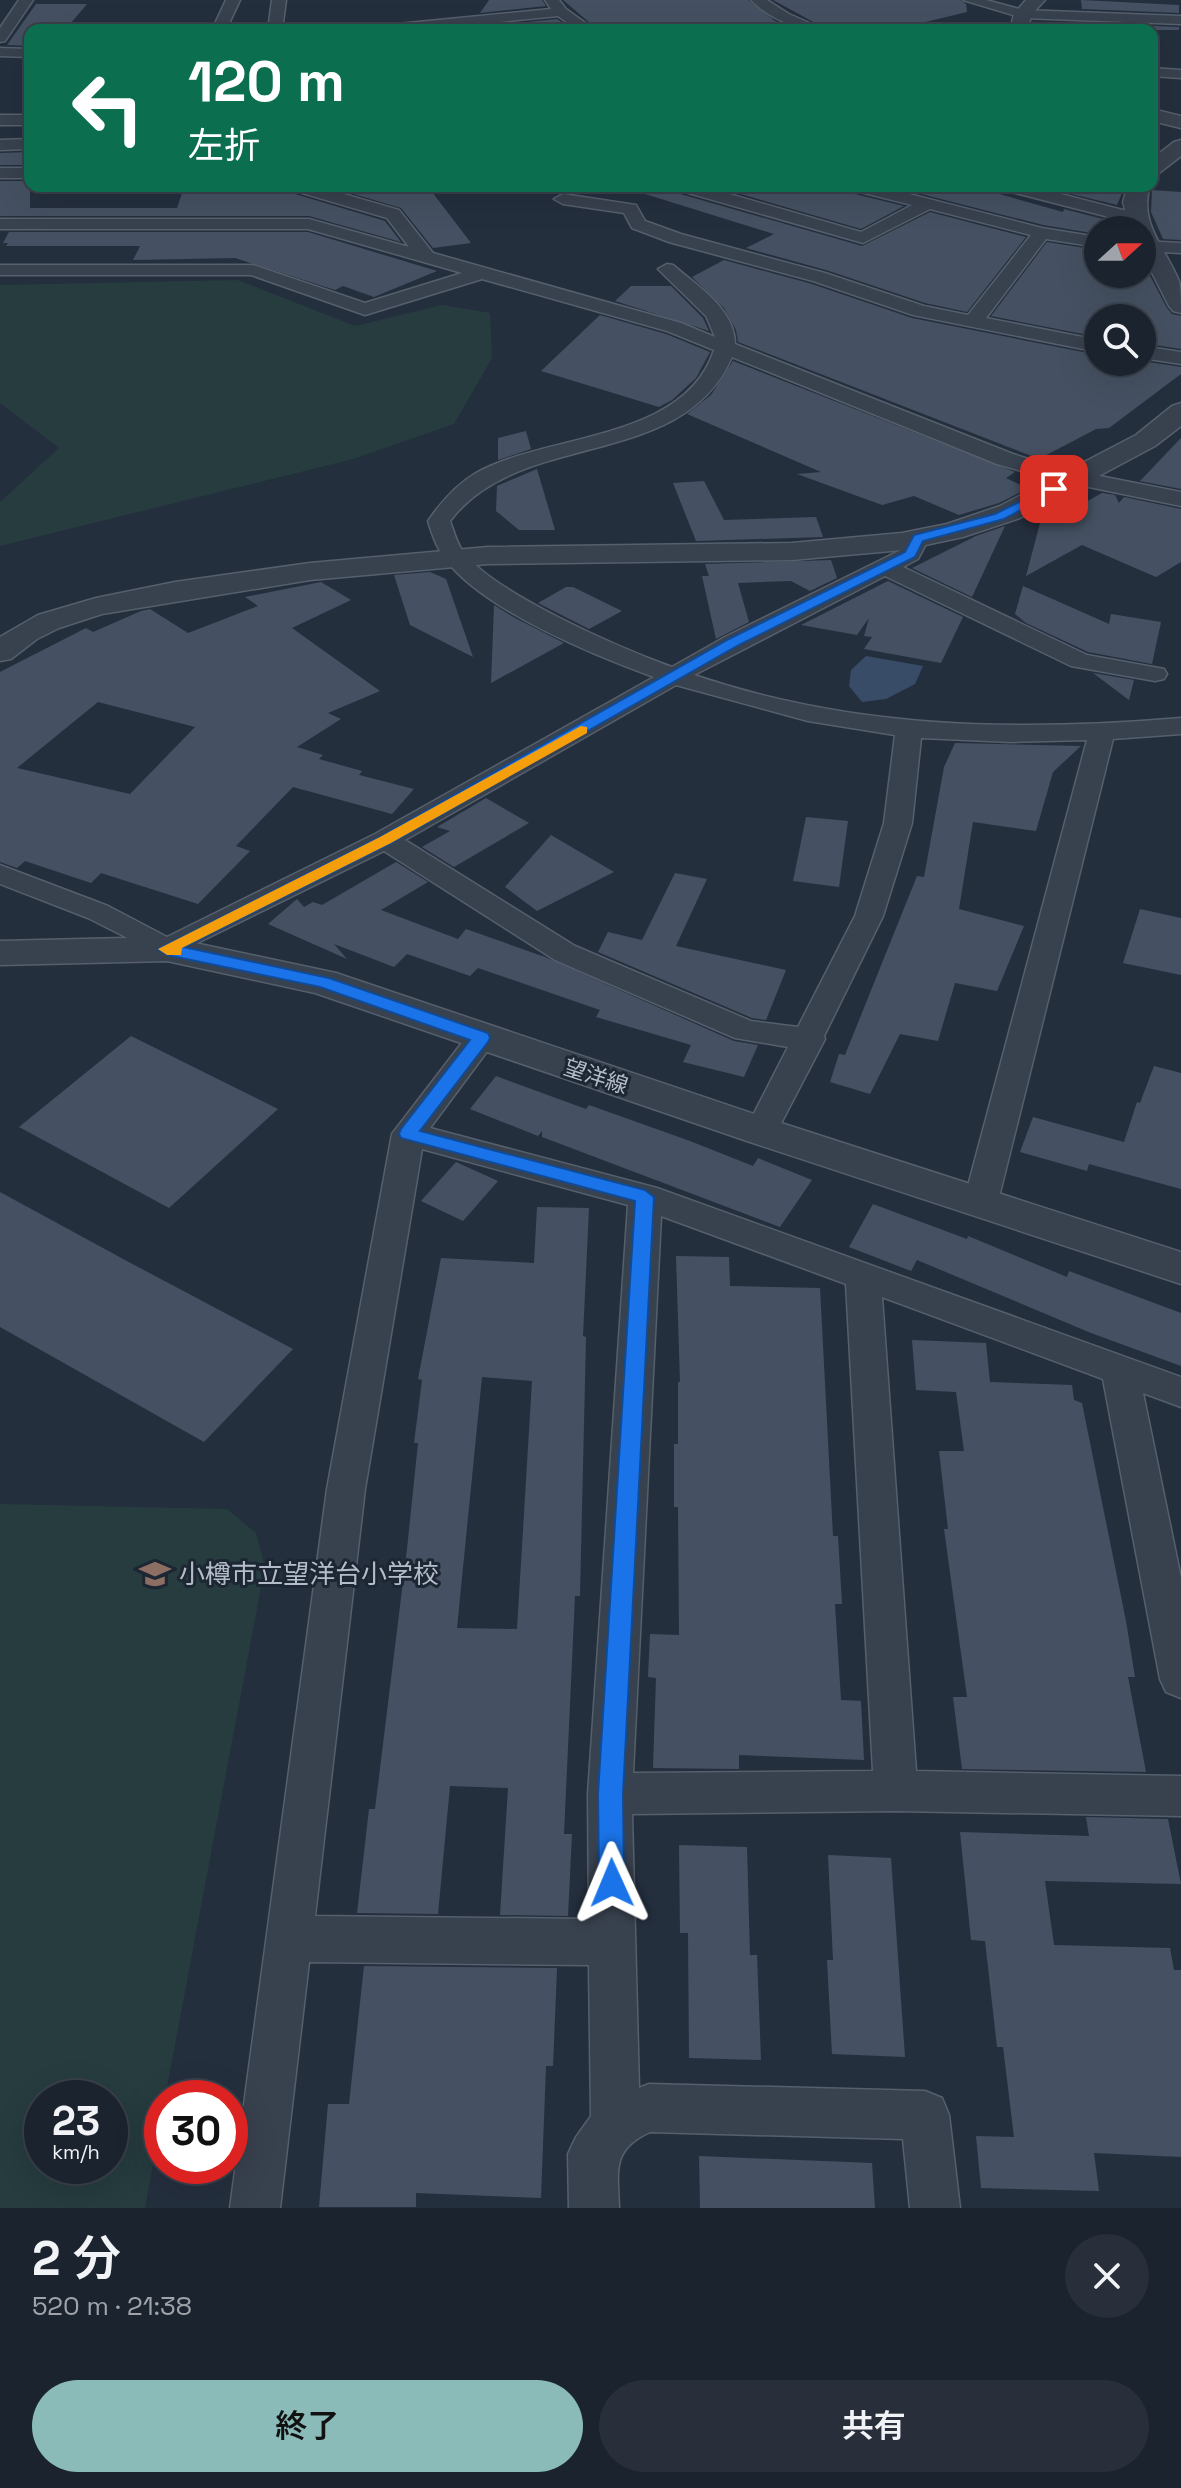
<!DOCTYPE html>
<html lang="ja">
<head>
<meta charset="utf-8">
<style>
	:root { --surface:#1b232e; --page:#282f3a; --text:#f1f3f6; --muted:#a0a4aa; --line:#39404a; --accent:#8bbbb9 }
	body { margin:0; font-family:"Space Grotesk","Noto Sans JP",sans-serif; background:var(--page); color:var(--text); height:100vh; display:flex; flex-direction:column; font-size:30px; white-space:nowrap }
	* { box-sizing:border-box; margin:0 }
	p { font-size:26px; color:var(--muted) }
	.icon { flex:none; width:44px; height:44px; fill:none; stroke:currentColor; stroke-width:2; stroke-linecap:round; stroke-linejoin:round }
	.map { position:relative; height:2208px; overflow:hidden }
	.drawer { display:flex; flex-direction:column; background:var(--surface); flex:1 }
	.drawer>* { flex:none }
	.hud { position:absolute; left:24px; top:24px; width:1134px; height:168px; border-radius:16px; box-shadow:0 8px 32px #0002,0 0 0 2px var(--line); background:#0b6e4f; color:#fff; overflow:hidden }
	.needle { width:52px; rotate:69deg }
	.fabs { position:absolute; left:1084px; top:216px; display:grid; gap:16px }
	.fabs a { display:grid; place-items:center; width:72px; height:72px; border-radius:50%; background:var(--surface); box-shadow:0 8px 32px #0002,0 0 0 2px var(--line); font-size:40px }
	.speed { position:absolute; left:24px; top:2080px; display:flex; gap:16px; font-size:40px; font-weight:700; text-align:center }
	.speed>* { display:grid; place-content:center; width:104px; height:104px; border-radius:50%; background:var(--surface); box-shadow:0 8px 32px #0002,0 0 0 2px var(--line); line-height:1 }
	.speed small { font-size:20px; font-weight:400 }
	.speed .limit { border:12px solid #d22; background:#fff; color:#111 }
	.pin { position:absolute; display:grid; place-items:center; width:68px; height:68px; color:#fff; margin:-34px; border-radius:16px; box-shadow:0 4px 12px #0006 }
	.me { position:absolute; width:88px; margin:-44px; rotate:359deg; stroke-linejoin:round; filter:drop-shadow(0 0 6px #0008) }
	.turn { display:flex; align-items:center; gap:28px; height:168px; padding:0 32px; font-size:36px }
	.turn .icon { width:104px; height:104px; stroke-width:2.5 }
	.turn b { display:block; font-size:56px; line-height:68px }
	.round { display:grid; place-items:center; flex:none; width:84px; height:84px; border-radius:42px; background:var(--page) }
	.headline { display:flex; align-items:center; justify-content:space-between; height:136px; padding:0 32px }
	h1 { font-size:48px; font-weight:600; line-height:60px }
	.primary-button { display:flex; gap:16px; margin-top:auto; padding:16px 32px }
	.primary-button a { flex:1; height:92px; border-radius:48px; background:var(--accent); color:#111; font-size:32px; font-weight:600; line-height:92px; text-align:center }
	.primary-button a+a { background:var(--page); color:var(--text) }
	.map>svg:first-child { display:block }
	.green { fill:#263c3f; fill-rule:evenodd }
	.water { fill:#394c67 }
	.building { fill:#455162; fill-rule:evenodd }
	.lines { fill:none; stroke-linecap:round; stroke-linejoin:round }
	.minor-casing { stroke:#565f6c; stroke-width:3 }
	.tertiary-casing { stroke:#565f6c; stroke-width:3 }
	.minor { fill:#38414e; fill-rule:evenodd }
	.tertiary { fill:#38414e; fill-rule:evenodd }
	.route { fill:#1a73e8; stroke:#114b97; stroke-width:2 }
	.slow { fill:#f59e0b }
	.labels { text-anchor:middle; dominant-baseline:central; stroke-width:6; stroke-linejoin:round; paint-order:stroke }
	.street-label { font-size:22px; fill:#b4bcc9; stroke:#1d2633 }
	.near-poi-label { font-size:26px; fill:#b4bcc9; stroke:#1d2633; text-anchor:start }
</style>
</head>
<body>
<div class="map">
<svg width="1181" height="2208" viewBox="0 0 1181 2208">
	<rect width="100%" height="100%" fill="#242f3e"/>
	<g class="green">
		<path d="M238,280L355,326L442,305L490,313L492,358L454,424L353,459L0,546V502L59,448L0,403V285Z"/>
		<path d="M0,1504L227,1509L256,1533L265,1566L165,2098H162V2116L145,2208H0ZM42,2098H110V2166H42Z"/>
	</g>
	<path class="water" d="M866,656L923,666L915,684L886,699L862,702L849,686L851,670Z"/>
	<g class="building">
		<path d="M489,0H542L546,6L480,13Z"/>
		<path d="M563,0H748L775,21L800,30H598Z"/>
		<path d="M773,0H960L966,4L967,12L892,30H828Z"/>
		<path d="M1081,0L1179,5V13L1082,9Z"/>
		<path d="M36,4H87L65,30H30V46L7,45Z"/>
		<path d="M557,19L573,30H468L469,28Z"/>
		<path d="M1084,23L1179,27V30H1085Z"/>
		<path d="M30,152V165H0V153Z"/>
		<path d="M0,181H30V208H177L182,193H292L385,221L401,242L309,216H0Z"/>
		<path d="M343,186L429,188L471,243L433,248L401,208L340,190Z"/>
		<path d="M646,186H673L677,193L862,246L930,212L1026,237L967,312L925,303L826,270L746,248L774,234L645,194Z"/>
		<path d="M713,186H847L851,193L904,206L861,229Z"/>
		<path d="M890,186H971L1063,212L1064,209L1107,220L1098,234L1043,225Z"/>
		<path d="M1069,186H1125L1117,205L1067,193Z"/>
		<path d="M1152,190L1181,192V240L1163,239L1151,212Z"/>
		<path d="M9,232H308L437,271L374,297L343,286L335,290L235,258L133,260L140,246H6L8,243H3Z"/>
		<path d="M1047,242L1098,250V274H1149L1167,308L1172,314L1181,316V349L1142,343V318H1098V337L991,316Z"/>
		<path d="M724,260L812,284L912,318L1098,355V362L1142,361L1181,367V374L1109,428L1096,429L1039,459L738,342L736,330L724,308L692,277Z"/>
		<path d="M631,286H671L703,318L709,331L615,301Z"/>
		<path d="M600,315L666,334L710,352L696,378L672,400L659,407L541,371Z"/>
		<path d="M733,361L1015,472L1006,478L1023,486L1021,492L999,503L959,515L914,496L882,505L797,474L821,472L687,414L711,395Z"/>
		<path d="M526,431L531,449L498,460V438Z"/>
		<path d="M1181,438V489L1140,481Z"/>
		<path d="M537,469L555,530H519L496,511L497,486Z"/>
		<path d="M704,481L724,520L816,517L823,537L696,541L673,483Z"/>
		<path d="M1102,493L1115,495L1119,503L1124,497L1181,509V562L1156,577L1082,545L1026,576L1044,508L1057,502L1073,509Z"/>
		<path d="M1005,526L972,597L912,568L976,536Z"/>
		<path d="M831,560L837,578L810,591L791,581L738,583L749,622L716,639L702,576H709L705,564Z"/>
		<path d="M430,572L446,579L473,657L410,625L394,575Z"/>
		<path d="M888,581L963,617L941,663L864,649L872,637L864,636L869,618L857,635L801,625Z"/>
		<path d="M321,582L351,600L292,628L380,691L328,713L341,719L297,747L323,755L319,759L362,771L359,775L414,789L392,814L293,787L236,846L250,851L198,904L101,873L91,883L25,861L17,868L0,862V672L86,628L93,632L141,611L150,609L188,633L258,606L245,597ZM98,702L195,727L130,794L17,768Z"/>
		<path d="M1023,586L1109,624L1111,614L1161,622L1152,664L1088,652L1026,623L1015,614Z"/>
		<path d="M566,587H573L622,611L589,629L538,603Z"/>
		<path d="M494,605L515,618L564,643L491,683Z"/>
		<path d="M1093,673L1134,680L1129,700Z"/>
		<path d="M955,743L1081,746L1053,772L1036,831L973,822L959,909L1024,926L997,991L955,983L938,1041L900,1034L870,1094L830,1082L839,1054L845,1055L917,876L924,877L944,767Z"/>
		<path d="M486,798L529,823L454,867L422,847L450,831L437,827Z"/>
		<path d="M806,817L848,821L839,887L793,881Z"/>
		<path d="M551,835L614,872L537,911L505,887Z"/>
		<path d="M396,862L428,882L381,910L458,939L466,929L545,957L734,1041L758,1045L744,1077L683,1062L691,1045L596,1017L600,1010L478,968L470,976L407,954L394,967L334,944L347,959L268,924L297,899L304,907L313,902L322,905Z"/>
		<path d="M675,873L707,879L676,946L786,970L766,1020L752,1018L598,952L608,932L642,940Z"/>
		<path d="M1140,909L1181,918V975L1123,963Z"/>
		<path d="M131,1036L278,1109L169,1208L19,1127Z"/>
		<path d="M1154,1066L1181,1073V1189L1089,1164L1087,1171L1020,1152L1033,1117L1124,1142L1137,1102L1140,1103Z"/>
		<path d="M496,1076L586,1109L589,1105L690,1141L753,1166L758,1158L812,1180L780,1227L542,1137V1131L538,1136L470,1109Z"/>
		<path d="M456,1162L498,1181L463,1221L421,1201Z"/>
		<path d="M0,1192L125,1260L293,1349L204,1442L0,1327Z"/>
		<path d="M873,1204L967,1239L968,1236L1067,1277L1069,1271L1181,1313V1366L1091,1333L917,1260L911,1271L849,1247Z"/>
		<path d="M537,1207L589,1208L583,1336L586,1337L580,1596H575L564,1834H572L568,1916L500,1915L508,1788L450,1786L438,1914L357,1913L369,1809H375L407,1549L418,1443H414L422,1380L418,1379L441,1258L534,1263ZM482,1377L532,1381L517,1629L457,1628Z"/>
		<path d="M676,1256L729,1257L730,1286L820,1288L833,1536H838L842,1604H835L841,1700L861,1701L864,1760L739,1755V1769L653,1768L656,1678L648,1677L650,1634L679,1635L678,1507H674V1444H678V1382H680Z"/>
		<path d="M912,1340L986,1343L990,1382L1072,1385L1074,1400L1082,1403L1126,1621L1135,1677H1128L1146,1772L962,1769L953,1697H967L944,1529H948L939,1451H964L956,1392L916,1390Z"/>
		<path d="M1086,1817L1168,1819L1181,1884L1045,1881L1054,1945L1170,1948L1174,1970H1181V2157L1094,2153L1099,2191L981,2188L976,2136L1014,2137L1003,2047H997L985,1941L971,1940L960,1832L1089,1836Z"/>
		<path d="M679,1845L747,1847L750,1955H757L761,2060L689,2058L688,1933H680Z"/>
		<path d="M828,1855L891,1858L905,2057L832,2054L827,1960H833Z"/>
		<path d="M364,1966L557,1968L553,2066H546L541,2198L416,2193V2207H319L328,2104H349Z"/>
		<path d="M699,2156L872,2163L875,2208H700Z"/>
	</g>
	<g class="lines">
		<defs>
			<g id="minor">
				<path d="M19,0H33L5,41L0,42V28Z"/>
				<path d="M226,0H240L226,30H212Z"/>
				<path d="M272,0H286L282,30H268Z"/>
				<path d="M545,0H559L566,9L595,30H578L558,16L421,30H370L377,26L551,9Z"/>
				<path d="M751,0H767L789,14L825,30C798,30 771,20 751,0Z"/>
				<path d="M963,0H986L1023,10L1181,16V24L1023,18Z"/>
				<path d="M0,48L30,49V57L0,56Z"/>
				<path d="M1152,68L1181,70V78L1152,76Z"/>
				<rect x="0" y="115" width="30" height="10"/>
				<path d="M30,139V149L0,150V140Z"/>
				<rect x="0" y="168" width="30" height="10"/>
				<path d="M290,186H316L399,210L433,253L681,323L715,337L706,316L658,269L667,264L673,265C697,286 735,309 735,344L1013,454L1054,467L1181,492V506L1050,479L997,464L732,357C682,472 520,428 450,521C454,531 456,541 462,550C490,592 622,649 672,667L725,637L901,550L910,533H926L929,538L918,559L903,567L1087,655L1164,669L1167,674L1164,679L1155,681L1071,666L885,576L694,675C853,729 1016,732 1181,718V734L1113,739L998,1201L993,1210L981,1213L969,1210L964,1201L1087,740L1011,742L921,738L912,823L883,916L824,1036L825,1039L777,1131L772,1139L761,1142L750,1139L745,1131L788,1047L735,1038L555,960L384,851L167,958L88,918L0,884V865L108,906L167,937L375,834L654,677C595,656 490,612 450,565C438,552 433,537 428,521C441,502 456,485 476,473C547,433 684,442 714,350L667,331L482,279L365,315L251,275H0V265H253L365,303L462,273L308,229H0V219H309L409,247L387,218L292,190ZM676,685L808,721L895,735L884,823L855,916L798,1027L751,1021L575,946L405,840Z"/>
				<path d="M676,186H702L861,232L912,205L852,190L850,186H878L1042,228L1098,237V247L1046,239L986,318L1098,340V352L913,315L813,281L669,242L632,228L624,213L563,204L554,199L563,194L636,205L645,221L681,234L825,273L924,306L968,315L1031,235L930,209L863,243L678,190Z"/>
				<path d="M1002,186H1030L1142,215L1145,219L1136,224L1004,190Z"/>
				<path d="M1142,241L1181,243V253L1142,251Z"/>
				<path d="M1142,346L1181,352V364L1142,358Z"/>
				<path d="M482,1028L493,1031L497,1038L430,1128L657,1188L1181,1377V1407L1143,1393L1181,1578V1698L1166,1692L1160,1679L1103,1379L882,1297L916,1771L1181,1776V1816L896,1811L632,1814L639,2088L649,2084L925,2091L942,2098L949,2115L960,2208H910L903,2139L650,2132C611,2150 618,2171 619,2208H569L568,2154L576,2137L591,2116L589,1965L309,1962L280,2208H230L327,1489L392,1134L471,1031ZM422,1149L628,1205L588,1794L589,1919L315,1916L365,1489ZM661,1216L846,1284L873,1771L633,1773Z"/>
			</g>
			<g id="tertiary">
				<path d="M1026,0H1045L1031,15L1028,30H1010L1014,14Z"/>
				<path d="M1152,109L1181,116V128L1152,121Z"/>
				<path d="M1181,140V156L1159,173L1152,175V159L1174,142Z"/>
				<path d="M1128,186H1150C1138,223 1166,249 1179,281C1181,290 1181,303 1181,313L1173,311L1169,306L1142,253V230H1130L1123,202Z"/>
				<path d="M1181,403V426L1155,446L1020,518L963,537L902,550L792,560L488,564L310,580L102,614L59,628L37,639L11,659L0,661V637L38,615L96,598L175,582L310,563L488,547L792,543L902,533L947,524L1000,506L1136,435L1172,406Z"/>
				<path d="M167,937L336,973L775,1121L1181,1252V1284L747,1141L315,993L167,961L0,965V941Z"/>
			</g>
		</defs>
		<use href="#minor" class="minor-casing"/>
		<use href="#tertiary" class="tertiary-casing"/>
		<use href="#minor" class="minor"/>
		<use href="#tertiary" class="tertiary"/>
	</g>
	<path class="route" d="M1050,487L1061,489L1004,519L923,541L915,557L739,645L391,843L184,947L329,978L488,1033L490,1038L488,1042L420,1131L645,1190L654,1197L623,1794L624,1883L621,1892L612,1896L603,1892L599,1883L598,1794L635,1201L401,1138L399,1134L401,1129L470,1040L320,987L167,955L158,949L380,837L729,639L905,552L914,535L995,514Z"/>
	<path class="slow" d="M581,726L587,727V733L391,843L182,948L181,955H167L158,949L380,837Z"/>
	<defs>
		<symbol id="school-bare" viewBox="-9 -9 18 18"><path d="M0-5L7-2L0 1L-7-2ZM-4 1L0 2.5L4 1V4Q0 6-4 4Z" fill="#8d6e63" stroke="#1d2633" stroke-width="2.5" paint-order="stroke"/></symbol>
	</defs>
	<g fill-rule="evenodd">
		<use href="#school-bare" x="133" y="1552" width="44" height="44"/>
	</g>
	<g class="labels">
		<g class="street-label">
			<text transform="translate(596 1076) rotate(18)">望洋線</text>
		</g>
		<g class="near-poi-label">
			<text x="179" y="1574">小樽市立望洋台小学校</text>
		</g>
	</g>
</svg>
<div class="fabs">
<a><svg class="needle" viewBox="-14 -14 28 28"><path d="M0-13l5 13h-10z" fill="#e53935"/><path d="M0 13l5-13h-10z" fill="#a0a4aa"/></svg></a>
<a><svg class="icon" aria-label="search" viewBox="0 0 24 24"><circle cx="10" cy="10" r="6"/><path d="M15 15l6 6"/></svg></a>
</div>
<div class="speed"><div>23<small>km/h</small></div><div class="limit">30</div></div>
<div class="pin" style="left:1054px;top:489px;background:#d93025"><svg class="icon" aria-label="arrive" viewBox="0 0 24 24"><path d="M6 21V4h12l-3 4 3 4H6"/></svg></div>
<svg class="me" style="left:612px;top:1883px" viewBox="-20 -20 40 40"><path d="M0-17L14 15 0 8-14 15z" fill="#1a73e8" stroke="#fff" stroke-width="4"/></svg>
<div class="hud">
<div class="turn"><svg class="icon" aria-label="left" viewBox="0 0 24 24"><path d="M17 20v-9H6M10 6l-5 5 5 5"/></svg><div><b>120 m</b>左折</div></div>
</div>
</div>
<section class="drawer">
<div class="headline"><div><h1>2 分</h1><p>520 m · 21:38</p></div><a class="round"><svg class="icon" aria-label="close" viewBox="0 0 24 24"><path d="M6 6l12 12M18 6L6 18"/></svg></a></div>
<div class="primary-button"><a>終了</a><a>共有</a></div>
</section>
</body>
</html>
